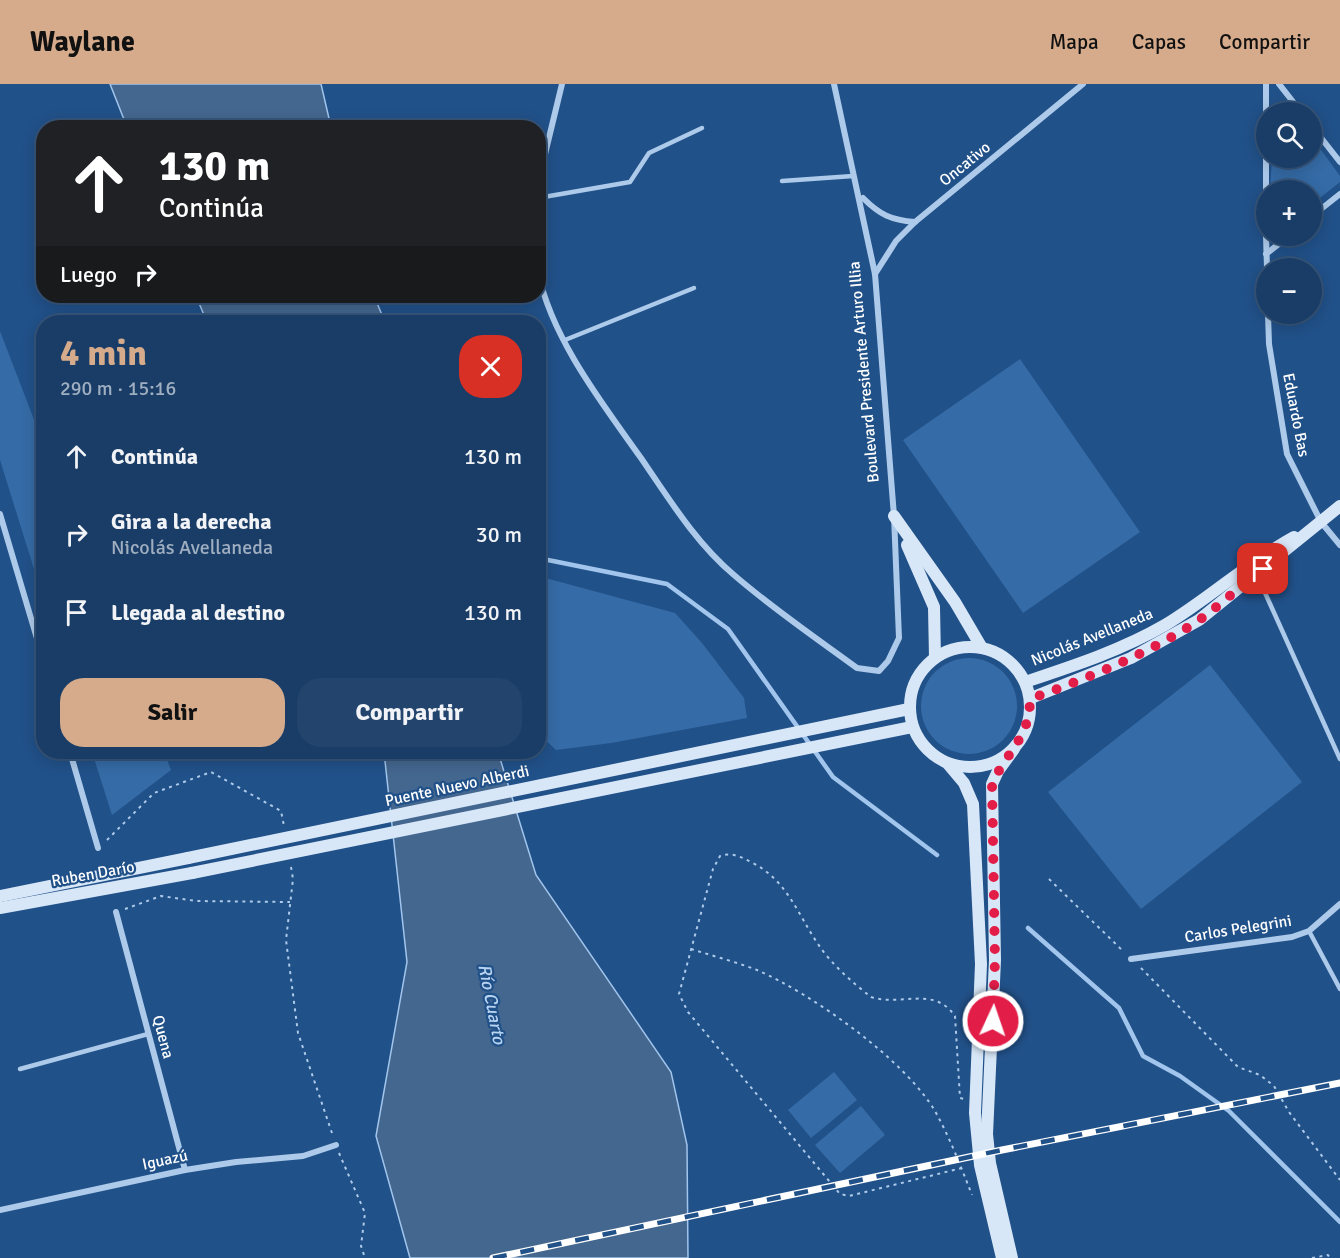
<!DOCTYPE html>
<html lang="es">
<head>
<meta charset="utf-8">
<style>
	:root { --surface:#193d67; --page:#22446d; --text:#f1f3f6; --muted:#9faec0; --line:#37567b; --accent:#d6ab8b }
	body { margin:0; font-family:Signika,sans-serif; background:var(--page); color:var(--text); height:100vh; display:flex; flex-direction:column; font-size:22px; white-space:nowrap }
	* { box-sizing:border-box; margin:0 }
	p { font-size:20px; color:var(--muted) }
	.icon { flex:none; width:33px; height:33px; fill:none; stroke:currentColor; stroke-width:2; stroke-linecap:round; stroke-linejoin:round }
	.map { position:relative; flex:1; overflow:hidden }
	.sheet { position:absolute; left:36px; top:231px; width:510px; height:444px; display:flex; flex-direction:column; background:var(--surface); border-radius:24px; box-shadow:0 3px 15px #0003,0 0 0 2px var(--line) }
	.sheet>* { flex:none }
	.banner { position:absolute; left:36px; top:36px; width:510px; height:183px; border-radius:24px; box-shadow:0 3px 15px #0003,0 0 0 2px var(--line); background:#202124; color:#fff; overflow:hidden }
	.fabs { position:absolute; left:1256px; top:18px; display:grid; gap:12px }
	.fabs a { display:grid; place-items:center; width:66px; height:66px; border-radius:50%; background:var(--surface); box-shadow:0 3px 15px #0003,0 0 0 2px var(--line); font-size:30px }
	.pin { position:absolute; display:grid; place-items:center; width:51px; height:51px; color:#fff; margin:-26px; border-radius:12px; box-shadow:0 3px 9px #0006 }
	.me { position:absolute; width:66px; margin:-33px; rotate:3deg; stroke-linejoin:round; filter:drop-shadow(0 0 4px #0008) }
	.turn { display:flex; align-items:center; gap:21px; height:126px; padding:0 24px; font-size:27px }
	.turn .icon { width:78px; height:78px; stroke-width:2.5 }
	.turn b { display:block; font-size:42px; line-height:51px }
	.then { display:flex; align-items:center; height:57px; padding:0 24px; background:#0003; gap:12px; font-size:22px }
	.round { display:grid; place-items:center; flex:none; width:63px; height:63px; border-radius:24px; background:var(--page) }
	.overview { display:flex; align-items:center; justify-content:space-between; height:102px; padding:0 24px }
	h1 { font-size:36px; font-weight:700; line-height:45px; color:var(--accent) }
	.button { display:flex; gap:12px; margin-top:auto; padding:12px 24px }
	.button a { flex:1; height:69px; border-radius:24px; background:var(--accent); color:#111; font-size:24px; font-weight:700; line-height:69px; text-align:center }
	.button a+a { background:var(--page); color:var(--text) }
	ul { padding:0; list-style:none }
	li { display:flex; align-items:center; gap:18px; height:78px; padding:0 24px }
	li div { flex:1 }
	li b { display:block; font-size:22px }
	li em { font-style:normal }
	header { display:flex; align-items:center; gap:36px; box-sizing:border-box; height:84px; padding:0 30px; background:var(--accent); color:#111 }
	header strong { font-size:28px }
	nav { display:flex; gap:33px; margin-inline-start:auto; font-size:21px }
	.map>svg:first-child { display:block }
	.green { fill:#356ba6 }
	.water { fill:#44678f; stroke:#a1c5ec; stroke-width:1.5 }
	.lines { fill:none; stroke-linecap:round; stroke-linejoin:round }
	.stream { stroke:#a1c5ec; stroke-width:4.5 }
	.path { stroke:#adcaea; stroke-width:2; stroke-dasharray:3 4.5; stroke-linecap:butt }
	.service { stroke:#adcaea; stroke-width:4.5 }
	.minor { stroke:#adcaea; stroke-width:6 }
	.secondary { stroke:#d8e7f8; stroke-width:12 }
	.rail-casing { stroke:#fff; stroke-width:7 }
	.rail { stroke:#215189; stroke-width:4.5; stroke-dasharray:14; stroke-linecap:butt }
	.secondary-bridge { stroke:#d8e7f8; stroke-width:12 }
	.route { stroke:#e11d48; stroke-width:10; stroke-dasharray:0 18 }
	.labels { text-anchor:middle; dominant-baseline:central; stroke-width:4.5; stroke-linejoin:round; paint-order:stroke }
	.street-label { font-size:16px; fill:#fff; stroke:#215189 }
	.water-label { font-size:18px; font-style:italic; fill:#b9d4f2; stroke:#215189 }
</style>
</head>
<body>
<header>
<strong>Waylane</strong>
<nav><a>Mapa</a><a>Capas</a><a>Compartir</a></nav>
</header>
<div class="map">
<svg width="1340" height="1174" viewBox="0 0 1340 1174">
	<rect width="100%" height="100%" fill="#215189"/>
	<g class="green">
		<path d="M1311,52L1340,92V98L1311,121V106H1270L1272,74H1311Z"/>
		<path d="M0,247L43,359V514L0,376Z"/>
		<path d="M1020,275L1140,448L1023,529L903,356Z"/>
		<path d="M538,492L675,529L702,559L744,614L747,634L611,659L556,666L539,650Z"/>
		<circle cx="969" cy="622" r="48"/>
		<path d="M1210,581L1302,698L1141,825L1048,708Z"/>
		<path d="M92,668H164L171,686L112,731Z"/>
		<path d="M834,988L857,1016L811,1054L788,1026Z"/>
		<path d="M861,1022L885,1051L840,1089L815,1061Z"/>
	</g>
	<g class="water">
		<path d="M110,0H321L331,43H127Z"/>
		<path d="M196,212H374L385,238H207Z"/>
		<path d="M384,668H498L536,791L671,988L687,1061L688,1174H410L376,1052L407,878Z"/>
	</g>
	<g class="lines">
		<g class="stream">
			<path d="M538,474L667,500L728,545L833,693L937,771"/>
			<path d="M1028,844L1119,924L1143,972L1180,992L1229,1027L1340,1138"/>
		</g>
		<g class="path">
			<path d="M107,756L154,709L211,688L281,727L284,742"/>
			<path d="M291,783L293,795L286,856L298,949L333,1052"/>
			<path d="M1049,795L1124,868"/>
			<path d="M125,825L161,812L196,817L290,818"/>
			<path d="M691,865C713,872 736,878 757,886C812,910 904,975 935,1027C950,1054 961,1083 972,1111"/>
			<path d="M1141,884L1238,983L1260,991L1274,1002L1289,1028L1340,1096"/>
			<path d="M339,1069L365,1129L361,1162L365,1174"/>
			<path d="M962,1084L849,1112L840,1110L688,928L679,910L713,785L720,772C732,768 741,773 751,778C787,796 797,829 818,860C831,880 853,899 871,913C901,923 933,901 955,932L960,1014L964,1015"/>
			<path d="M1312,1174L1328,1171L1330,1174"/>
		</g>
		<g class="service">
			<path d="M782,97L853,92"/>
			<path d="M538,114L630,98L649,69L702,44"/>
			<path d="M565,256L694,204"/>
			<path d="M1257,491L1340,675"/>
			<path d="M1309,847L1340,905"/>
			<path d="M20,985L148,950"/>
		</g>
		<g class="minor">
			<path d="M1279,0L1301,28"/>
			<path d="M1266,28V0"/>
			<path d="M1311,41L1340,78"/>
			<path d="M538,99L562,0"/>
			<path d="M1266,106V74"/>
			<path d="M863,114C880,131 891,136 915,138"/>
			<path d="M1311,133L1340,110"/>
			<path d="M1266,152L1267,184"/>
			<path d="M1266,170L1289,152"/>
			<path d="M538,188C552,255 602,319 641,374C669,415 696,459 734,491C772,524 816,554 857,584L879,587L888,577L899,554L894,432L875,190L834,0"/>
			<path d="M875,190L896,157L915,138L1083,0"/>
			<path d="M1268,230L1269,260L1287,370L1321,438L1340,461"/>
			<path d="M0,430L44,578"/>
			<path d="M70,668L98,764"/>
			<path d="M116,828L185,1086"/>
			<path d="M1131,875L1292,853L1309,847L1340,820"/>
			<path d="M0,1126L185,1086L236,1078L303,1072L336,1061"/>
		</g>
		<g class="secondary">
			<path d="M894,432L955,518L982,564"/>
			<path d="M907,461L934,523L935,574"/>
			<circle cx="970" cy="623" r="60"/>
			<path d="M1025,598C1073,582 1122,566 1165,541C1210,514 1248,478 1294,453"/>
			<path d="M1031,614L1131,574L1199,536L1340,422"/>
			<path d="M948,680L964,699L973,720L981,880L975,1029L980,1081L1002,1174"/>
			<path d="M0,812L188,774"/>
			<path d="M0,824L192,789"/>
			<path d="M1012,1174L990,1079L987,1050L995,876L992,700L998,687L1014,665"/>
		</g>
		<defs>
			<path id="rail" d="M493,1174L1002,1066L1340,999"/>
		</defs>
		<use href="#rail" class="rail-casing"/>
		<use href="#rail" class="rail"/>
		<g class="secondary-bridge">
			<path d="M188,774L909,625"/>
			<path d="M192,789L912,643"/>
		</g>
	</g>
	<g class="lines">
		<path class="route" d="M993,937L995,876L992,700C1007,667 1030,654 1030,615C1088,594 1146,571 1198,537C1220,521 1241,502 1263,485"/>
	</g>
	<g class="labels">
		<g class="street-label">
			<text transform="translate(965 80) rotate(-39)">Oncativo</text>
			<text transform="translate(864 288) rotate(-95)">Boulevard Presidente Arturo Illia</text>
			<text transform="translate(1296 331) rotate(79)">Eduardo Bas</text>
			<text transform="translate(1092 553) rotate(-22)">Nicolás Avellaneda</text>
			<text transform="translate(457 702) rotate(-12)">Puente Nuevo Alberdi</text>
			<text transform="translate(93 790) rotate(-10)">Ruben Darío</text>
			<text transform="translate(1238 845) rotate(-9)">Carlos Pelegrini</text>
			<text transform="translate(163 953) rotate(75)">Quena</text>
			<text transform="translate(165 1076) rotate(-12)">Iguazú</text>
		</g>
		<g class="water-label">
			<text transform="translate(492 920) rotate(79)">Río Cuarto</text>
		</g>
	</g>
</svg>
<div class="fabs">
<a><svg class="icon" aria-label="search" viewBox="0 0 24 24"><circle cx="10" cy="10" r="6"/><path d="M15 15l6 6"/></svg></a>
<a>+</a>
<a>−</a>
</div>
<div class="pin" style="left:1263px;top:485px;background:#d93025"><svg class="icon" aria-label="arrive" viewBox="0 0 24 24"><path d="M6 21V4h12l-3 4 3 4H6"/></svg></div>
<svg class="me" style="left:993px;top:937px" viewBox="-20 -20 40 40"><circle r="17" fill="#e11d48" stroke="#fff" stroke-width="3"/><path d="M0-11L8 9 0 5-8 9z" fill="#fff"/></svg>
<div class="banner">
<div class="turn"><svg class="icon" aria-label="ahead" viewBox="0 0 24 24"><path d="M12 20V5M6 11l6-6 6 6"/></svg><div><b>130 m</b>Continúa</div></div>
<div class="then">Luego<svg class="icon" aria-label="right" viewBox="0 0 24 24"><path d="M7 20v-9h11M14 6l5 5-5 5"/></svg></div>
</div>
<section class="sheet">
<div class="overview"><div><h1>4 min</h1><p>290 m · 15:16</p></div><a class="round" style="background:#d93025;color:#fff"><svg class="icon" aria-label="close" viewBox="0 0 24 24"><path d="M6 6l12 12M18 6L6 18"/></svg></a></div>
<ul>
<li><svg class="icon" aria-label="ahead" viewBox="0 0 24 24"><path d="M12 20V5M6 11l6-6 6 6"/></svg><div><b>Continúa</b></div><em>130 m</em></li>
<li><svg class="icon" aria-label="right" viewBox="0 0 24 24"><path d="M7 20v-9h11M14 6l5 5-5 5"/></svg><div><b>Gira a la derecha</b><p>Nicolás Avellaneda</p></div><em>30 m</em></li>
<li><svg class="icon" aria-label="arrive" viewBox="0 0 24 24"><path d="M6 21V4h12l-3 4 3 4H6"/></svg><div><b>Llegada al destino</b></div><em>130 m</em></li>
</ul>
<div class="button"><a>Salir</a><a>Compartir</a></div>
</section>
</div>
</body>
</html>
